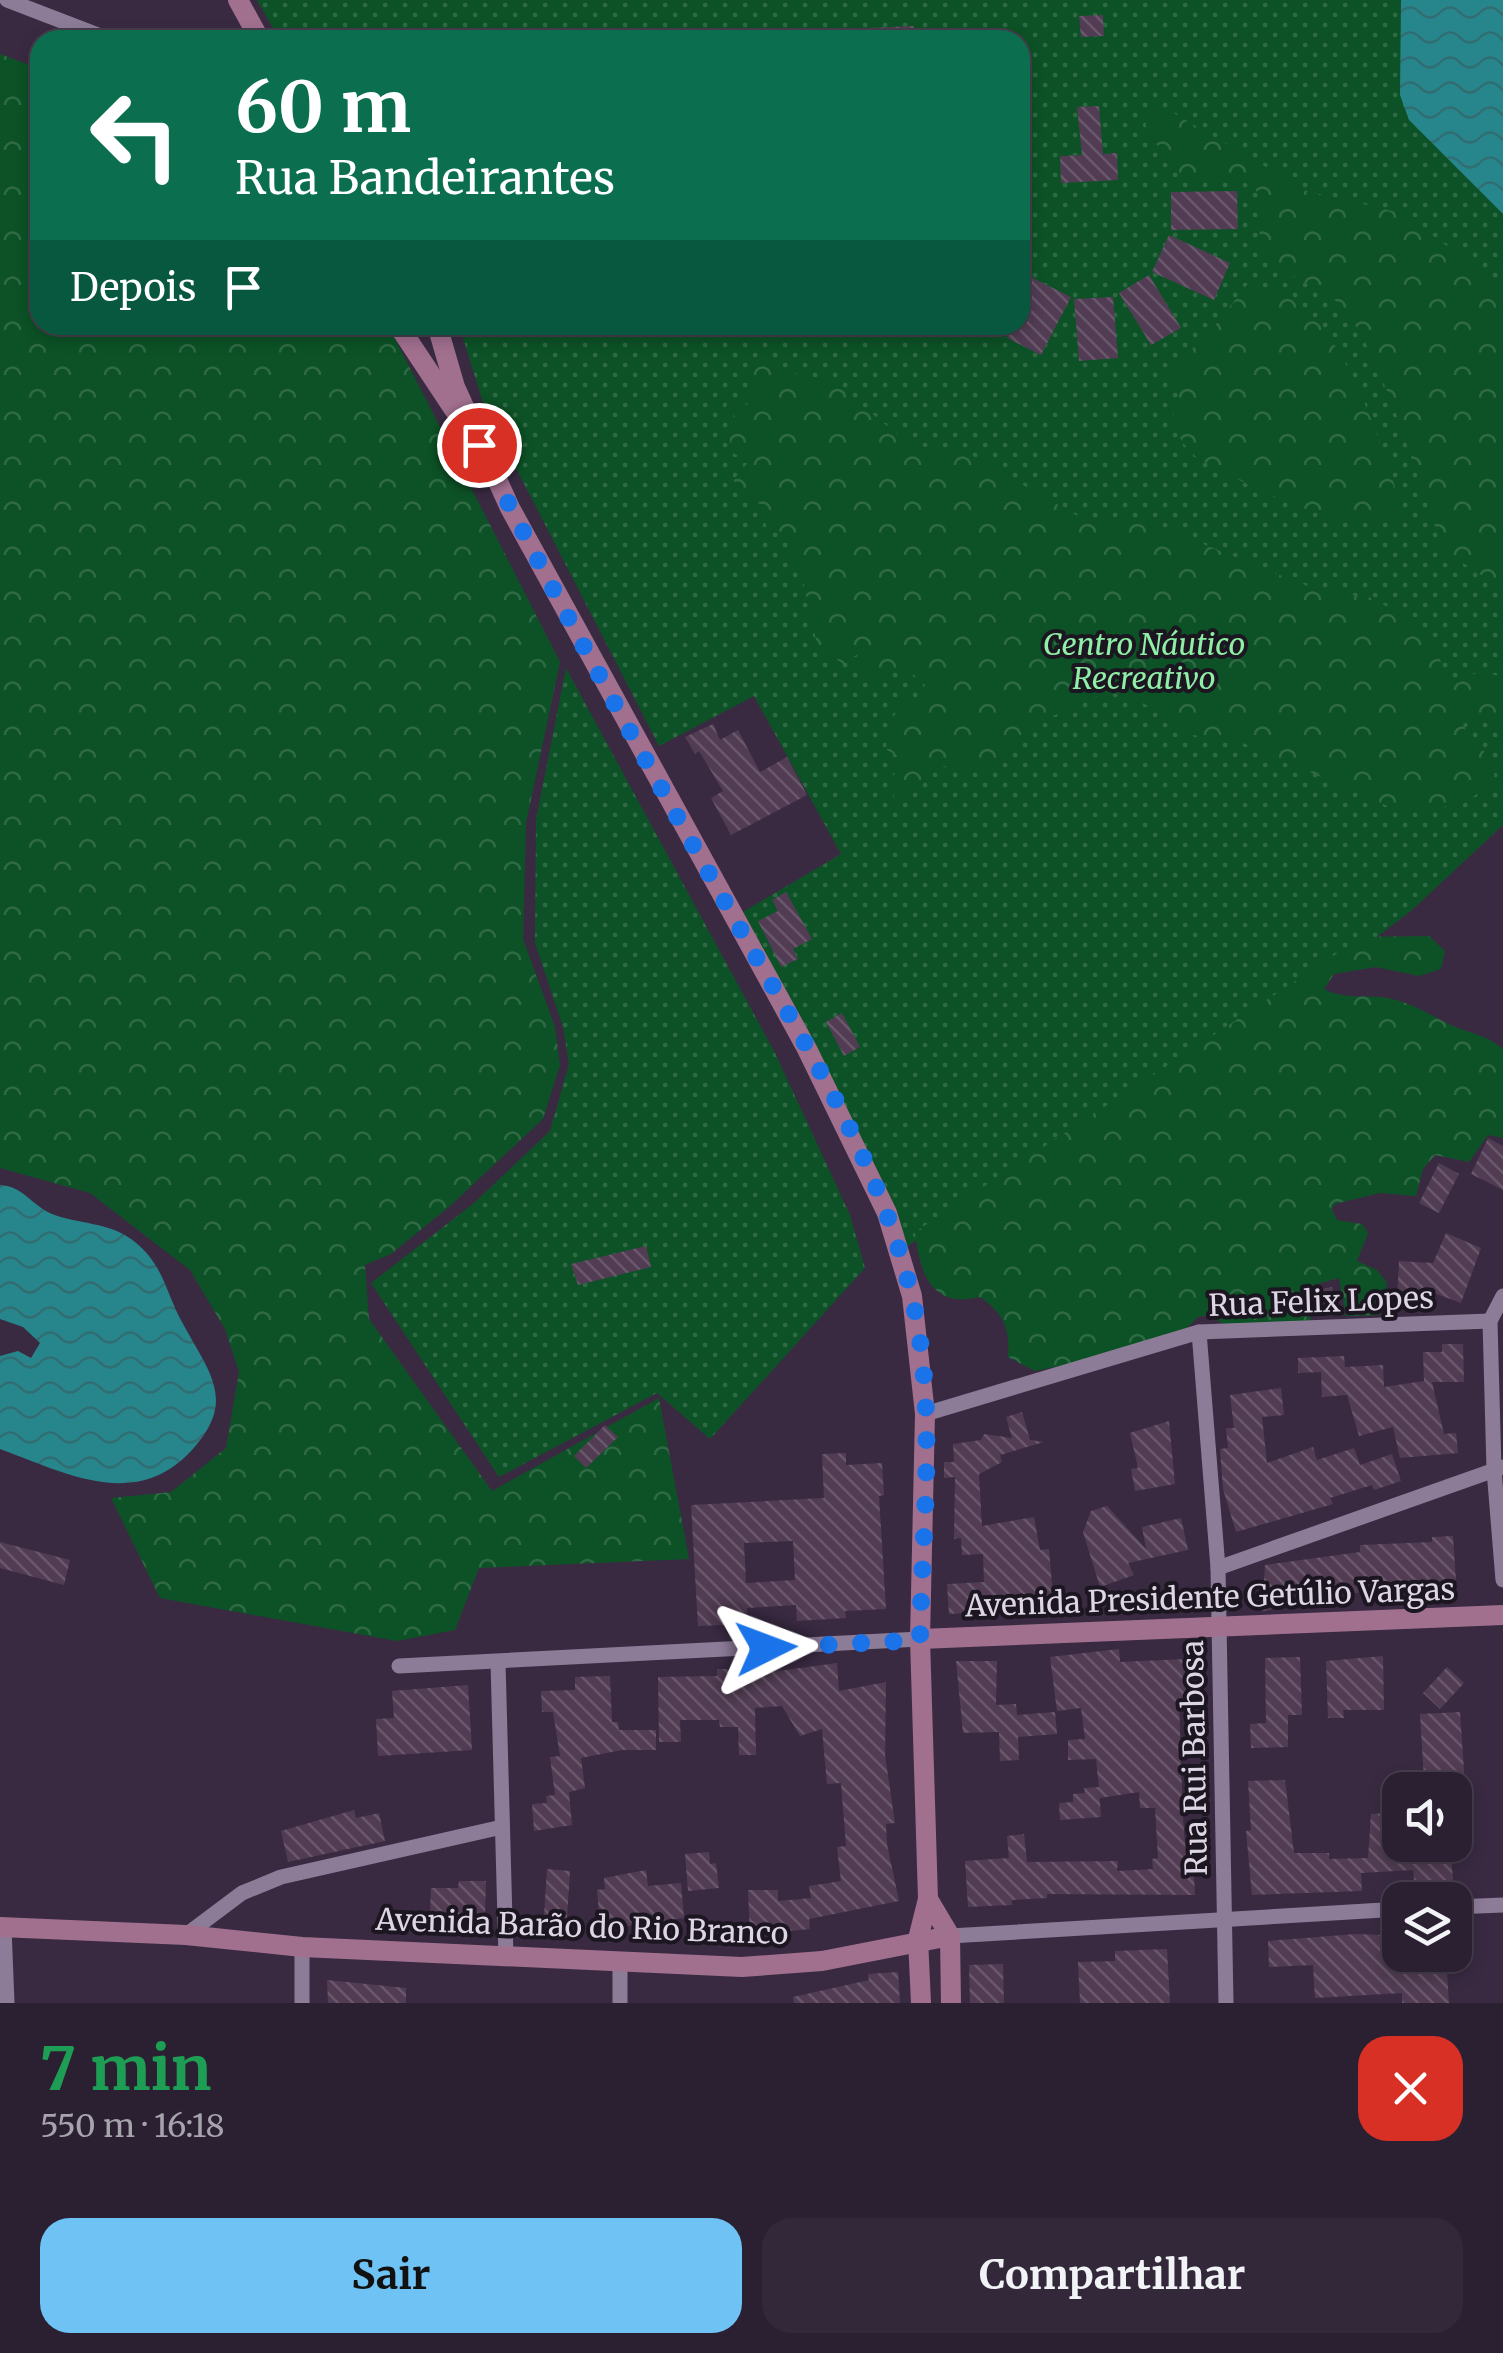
<!DOCTYPE html>
<html lang="pt">
<head>
<meta charset="utf-8">
<style>
	:root { --surface:#2b2032; --page:#33283a; --text:#f1f3f6; --muted:#a6a3ac; --line:#473e4d; --accent:#6fc2f4 }
	body { margin:0; font-family:Merriweather,serif; background:var(--page); color:var(--text); height:100vh; display:flex; flex-direction:column; font-size:38px; white-space:nowrap }
	* { box-sizing:border-box; margin:0 }
	p { font-size:32px; color:var(--muted) }
	.icon { flex:none; width:55px; height:55px; fill:none; stroke:currentColor; stroke-width:2; stroke-linecap:round; stroke-linejoin:round }
	.map { position:relative; height:2003px; overflow:hidden }
	.side { display:flex; flex-direction:column; background:var(--surface); flex:1 }
	.side>* { flex:none }
	.guide { position:absolute; left:30px; top:30px; width:1000px; height:305px; border-radius:30px; box-shadow:0 5px 15px #0003,0 0 0 2px var(--line); background:#0b6e4f; color:#fff; overflow:hidden }
	.tools { position:absolute; left:1382px; top:1772px; display:grid; gap:20px }
	.tools a { display:grid; place-items:center; width:90px; height:90px; border-radius:20px; background:var(--surface); box-shadow:0 5px 15px #0003,0 0 0 2px var(--line); font-size:50px }
	.pin { position:absolute; display:grid; place-items:center; width:85px; height:85px; color:#fff; margin:-42px; border:5px solid #fff; border-radius:50%; box-shadow:0 2px 10px #0007 }
	.me { position:absolute; width:110px; margin:-55px; rotate:87deg; stroke-linejoin:round; filter:drop-shadow(0 0 8px #0008) }
	.turn { display:flex; align-items:center; gap:35px; height:210px; padding:0 40px; font-size:45px }
	.turn .icon { width:130px; height:130px; stroke-width:2.5 }
	.turn b { display:block; font-size:70px; line-height:85px }
	.then { display:flex; align-items:center; height:95px; padding:0 40px; background:#0003; gap:20px; font-size:38px }
	.round { display:grid; place-items:center; flex:none; width:105px; height:105px; border-radius:30px; background:var(--page) }
	.summary { display:flex; align-items:center; justify-content:space-between; height:170px; padding:0 40px }
	h1 { font-size:60px; font-weight:700; line-height:75px; color:#1e9e55 }
	.cta { display:flex; gap:20px; margin-top:auto; padding:20px 40px }
	.cta a { flex:1; height:115px; border-radius:30px; background:var(--accent); color:#111; font-size:40px; font-weight:700; line-height:115px; text-align:center }
	.cta a+a { background:var(--page); color:var(--text) }
	.map>svg:first-child { display:block }
	.grass { fill:url(#grass-dots) }
	.forest { fill:url(#forest-crowns) }
	.water { fill:url(#water-waves) }
	.building { fill:url(#building-back-hatch); fill-rule:evenodd }
	.lines { fill:none; stroke-linecap:round; stroke-linejoin:round }
	.street { stroke:#8d7c98; stroke-width:15 }
	.secondary { stroke:#a1708f; stroke-width:20 }
	.route { stroke:#1a73e8; stroke-width:18; stroke-dasharray:0 32.4 }
	.labels { text-anchor:middle; dominant-baseline:central; stroke-width:8; stroke-linejoin:round; paint-order:stroke }
	.park-label { font-size:30px; font-style:italic; fill:#8fefa6; stroke:#1c1621 }
	.street-label { font-size:30px; fill:#ded5e5; stroke:#1c1621 }
</style>
</head>
<body>
<div class="map">
<svg width="1503" height="2003" viewBox="0 0 1503 2003">
	<defs>
		<pattern id="grass-dots" width="8" height="8" patternUnits="userSpaceOnUse" patternTransform="scale(2.5)"><rect width="8" height="8" fill="#0c5226"/><path d="M2 2h.1M6 6h.1" fill="none" stroke="#2f6a45" stroke-width="1.8" stroke-linecap="round"/></pattern>
		<pattern id="forest-crowns" width="20" height="18" patternUnits="userSpaceOnUse" patternTransform="scale(2.5)"><rect width="20" height="18" fill="#0c5226"/><path d="M2 6a3 3 0 1 1 6 0M12 15a3 3 0 1 1 6 0" fill="none" stroke="#2f6a45"/></pattern>
		<pattern id="water-waves" width="16" height="10" patternUnits="userSpaceOnUse" patternTransform="scale(2.5)"><rect width="16" height="10" fill="#27868c"/><path d="M0 5q4-4 8 0t8 0" fill="none" stroke="#316e73"/></pattern>
		<pattern id="building-back-hatch" width="6" height="6" patternUnits="userSpaceOnUse" patternTransform="scale(2.5)"><rect width="6" height="6" fill="#513c53"/><path d="M-1 5l2 2M0 0l6 6M5-1l2 2" fill="none" stroke="#6a576c"/></pattern>
	</defs>
	<rect width="100%" height="100%" fill="#392a42"/>
	<g class="grass">
		<path d="M257,0H1503V825L1411,911L1320,980L906,1247L863,1146L743,912L841,854L754,696L659,746L484,406L459,325H1020V40H280Z"/>
		<path d="M566,668L775,1053L850,1215L865,1268L710,1439L657,1393L499,1477L371,1283L474,1203L550,1131L569,1064L563,1027L535,943L536,820Z"/>
	</g>
	<g class="forest">
		<path d="M0,54L40,69V325H388L560,662L526,823L523,939L555,1027L560,1065L543,1119L450,1206L391,1254L365,1265L369,1319L492,1491L659,1398L689,1559L479,1568L455,1630L397,1641L160,1598L111,1498L171,1492L226,1448L239,1372L225,1329L190,1270L90,1193L0,1168Z"/>
		<path d="M1160,105L1307,191L1401,213L1503,286V589L1443,550L1392,402L1361,333L1335,300L1262,258C1255,238 1264,222 1261,202C1257,171 1202,179 1181,179L1146,129V108Z"/>
		<path d="M1247,285C1340,286 1378,443 1404,511C1366,551 1237,479 1197,458L1182,442L1172,419L1179,396L1170,367L1205,338Z"/>
		<path d="M769,360L805,378L830,379L909,444L981,458L1012,470V479L1094,525L1128,518L1151,523L1320,591L1373,598L1436,638L1444,679L1458,683L1476,673L1503,676V721L1487,715L1463,724L1470,739L1495,761L1494,781L1462,805L1399,811L1243,743L1193,735L1126,692L1094,697L1038,723L987,768L968,771L933,764L914,791L894,798L891,779L904,760L887,750L885,733L902,701L916,702L925,685L906,668L865,682L858,654L843,664L817,644L802,577L787,560L789,537L778,530L768,532L760,504L735,491L734,479L749,461L731,452L729,433L736,418L726,407L729,399H741L752,410L755,408L747,382L756,366Z"/>
		<path d="M1429,936L1445,951L1441,969L1419,976L1376,967L1334,974L1324,989C1345,1000 1365,994 1387,998C1412,1002 1431,1016 1453,1026C1474,1035 1483,1033 1503,1049V1138L1488,1135L1469,1162L1435,1155L1423,1169L1416,1196L1380,1193L1335,1204L1332,1210L1337,1220L1362,1224L1368,1233L1357,1261L1377,1270L1387,1283L1385,1308L1379,1315L1346,1316L1339,1278L1303,1288L1312,1324L1225,1325L1208,1315L1198,1317L1186,1329L1085,1361L1035,1371L1008,1357C1010,1328 1004,1314 980,1297C930,1309 920,1272 915,1232L1362,937Z"/>
	</g>
	<g class="water">
		<path d="M1401,0H1503V214L1409,120L1400,95Z"/>
		<path d="M0,1185C23,1186 31,1205 52,1214C77,1224 108,1222 131,1239C163,1262 165,1291 182,1322C209,1373 238,1400 191,1451C135,1511 66,1473 0,1449V1356L18,1351L31,1358L40,1343L23,1327L0,1319Z"/>
	</g>
	<g class="building">
		<path d="M1103,15L1104,36L1081,37L1079,16Z"/>
		<path d="M914,26V40H867V28Z"/>
		<path d="M1099,106L1103,154L1117,153L1118,180L1061,183L1060,156L1082,155L1077,107Z"/>
		<path d="M1237,191L1238,229L1171,230V192Z"/>
		<path d="M1169,235L1230,263L1214,300L1152,272Z"/>
		<path d="M1020,259L1033,278L1071,297L1041,355L1007,338L1013,325H1020Z"/>
		<path d="M1149,275L1181,328L1151,345L1119,293Z"/>
		<path d="M1113,297L1118,358L1079,361L1074,299Z"/>
		<path d="M713,724L720,740L738,730L760,772L787,757L807,795L731,835L711,798L723,791L699,751L695,754L685,737Z"/>
		<path d="M786,892L812,939L793,949L798,959L781,967L758,921L778,911L772,900Z"/>
		<path d="M842,1013L860,1047L844,1056L826,1022Z"/>
		<path d="M1488,1138L1503,1146V1190L1471,1174Z"/>
		<path d="M1439,1163L1459,1174L1439,1213L1419,1203Z"/>
		<path d="M1446,1233L1481,1248L1461,1303L1426,1290L1425,1304L1397,1302L1399,1261L1433,1263Z"/>
		<path d="M646,1246L651,1267L578,1285L571,1264Z"/>
		<path d="M1332,1287L1337,1316H1313L1308,1291Z"/>
		<path d="M1442,1344H1463L1464,1382H1432L1444,1434L1456,1433L1458,1453L1400,1458L1393,1427L1359,1436L1347,1395L1322,1397L1321,1372L1298,1373V1358L1344,1356L1345,1367L1383,1365L1384,1387L1424,1381L1423,1352H1442Z"/>
		<path d="M1281,1388L1284,1415L1262,1417L1267,1463L1313,1447L1317,1460L1354,1448L1360,1465L1392,1454L1401,1481L1374,1490L1372,1485L1330,1498L1333,1504L1236,1532L1223,1489L1220,1449L1228,1448L1226,1428H1234L1230,1395Z"/>
		<path d="M1022,1412L1030,1440L1044,1442L1000,1455L1002,1462L979,1474L982,1526L1034,1517L1040,1550L1049,1549L1054,1608L949,1614L947,1584L984,1582L983,1554L962,1555L961,1538L954,1539L955,1477L944,1478V1462H954L953,1444L981,1440L984,1434L1012,1438L1006,1417Z"/>
		<path d="M1169,1421L1175,1484L1135,1491L1131,1469L1138,1468L1130,1433Z"/>
		<path d="M605,1425L618,1437L586,1468L574,1456Z"/>
		<path d="M846,1453V1465L882,1463L884,1495L879,1496L886,1609L845,1611L846,1618L797,1621L796,1605L747,1608L748,1624L698,1626L691,1505L824,1498L822,1454ZM793,1541L795,1580L746,1583L744,1543Z"/>
		<path d="M1107,1506L1146,1549L1142,1527L1181,1518L1188,1550L1128,1563L1134,1575L1100,1587L1083,1532L1091,1511Z"/>
		<path d="M1453,1536L1456,1581L1409,1584L1410,1591L1351,1593L1352,1598L1262,1611L1265,1565L1360,1552V1545L1432,1542V1537Z"/>
		<path d="M0,1542L70,1560L64,1585L0,1568Z"/>
		<path d="M1119,1649L1120,1662L1187,1659L1189,1703H1179L1183,1818L1186,1857L1193,1856L1195,1895L1047,1894V1898L1012,1900V1905L968,1907L965,1861L1009,1858L1007,1836L1024,1834L1027,1862L1118,1861L1117,1871L1153,1869L1152,1859L1158,1858L1155,1808H1140L1139,1792L1100,1798L1096,1759L1068,1760V1740L1085,1739L1081,1708L1057,1711L1050,1657Z"/>
		<path d="M1383,1656L1384,1710H1343L1344,1718H1328L1326,1661Z"/>
		<path d="M1300,1657L1302,1715H1288V1747L1251,1748L1250,1724L1266,1723L1265,1658Z"/>
		<path d="M956,1661H997L996,1705L1016,1704L1017,1715L1055,1712L1057,1734L1018,1737L1019,1760L1000,1761L999,1732L963,1733Z"/>
		<path d="M837,1663L839,1691L886,1682L885,1755L895,1823L886,1824L887,1844L899,1901L809,1919L810,1929L750,1935L748,1890H778V1901L811,1898L809,1886L841,1881L837,1847L846,1846L841,1783L827,1784L822,1729L800,1736L782,1706L755,1708L756,1755H739L738,1727H720L719,1720H680L681,1742H659L658,1677L717,1676V1669H735V1677Z"/>
		<path d="M1447,1667L1464,1683L1440,1709L1423,1693Z"/>
		<path d="M610,1676L612,1722H618L619,1730H656V1750H622L581,1758L585,1788L569,1792L572,1825L534,1831L532,1804L547,1803L546,1796L555,1795L550,1757L560,1756L553,1712H542L541,1691L575,1690V1677Z"/>
		<path d="M468,1685L472,1750L378,1756L376,1719L394,1718L392,1691Z"/>
		<path d="M1460,1712L1465,1785L1471,1784L1474,1812L1455,1813V1790H1435L1434,1779H1424L1420,1714Z"/>
		<path d="M1285,1780L1294,1853H1329V1859L1368,1858L1371,1814L1400,1812V1845H1450L1454,1889L1415,1892L1413,1870L1361,1873L1362,1891L1252,1895L1246,1831L1251,1830L1248,1781Z"/>
		<path d="M1099,1787L1101,1817L1060,1820L1059,1803L1073,1802V1794L1085,1793L1084,1788Z"/>
		<path d="M354,1810L356,1818L379,1813L385,1841L288,1862L281,1831Z"/>
		<path d="M709,1852L710,1864L716,1863L719,1888L688,1891L685,1854Z"/>
		<path d="M547,1869L570,1871L567,1918L544,1916Z"/>
		<path d="M646,1870L648,1886L681,1883L684,1918L622,1927V1923L600,1925L597,1890L605,1889L604,1878Z"/>
		<path d="M459,1881H486L485,1915L430,1914L431,1888H458Z"/>
		<path d="M1356,1934L1381,1935V1941L1400,1940V1955H1446L1449,2003H1402V1993L1315,1998L1313,1965L1269,1967L1268,1941Z"/>
		<path d="M1167,1949L1170,2003H1080L1078,1962L1115,1961V1951Z"/>
		<path d="M1003,1964L1004,2003H970L969,1965Z"/>
		<path d="M898,1972L900,2003H794L793,1997L869,1980L868,1974Z"/>
		<path d="M327,1980L406,1988V2003H328Z"/>
	</g>
	<g class="lines">
		<g class="street">
			<path d="M7,0L111,40"/>
			<path d="M1503,1296L1490,1321L1494,1470L1503,1580"/>
			<path d="M1199,1332L1218,1568L1226,2003"/>
			<path d="M925,1414L1199,1332L1490,1321"/>
			<path d="M1218,1568L1503,1467"/>
			<path d="M498,1662L506,1957"/>
			<path d="M399,1666L920,1639"/>
			<path d="M1455,1907L1503,1905"/>
			<path d="M4,1927L7,2003"/>
			<path d="M186,1935L242,1893L281,1877L502,1827"/>
			<path d="M950,1936L1400,1909"/>
			<path d="M302,1947V2003"/>
			<path d="M620,2003V1963"/>
		</g>
		<g class="secondary">
			<path d="M238,0L260,40"/>
			<path d="M398,325L455,411"/>
			<path d="M437,325L455,387L510,508L807,1049L887,1213L912,1296L925,1414L920,1639L928,1899L918,1939L921,2003"/>
			<path d="M920,1639L1503,1615"/>
			<path d="M928,1899L950,1936L951,2003"/>
			<path d="M0,1927L186,1935L302,1947L742,1967L822,1961L950,1936"/>
		</g>
	</g>
	<g class="lines">
		<path class="route" d="M479,445C559,605 646,762 734,918C800,1036 879,1159 911,1293C938,1404 922,1526 920,1640L766,1648"/>
	</g>
	<g class="labels">
		<g class="park-label">
			<text x="1144" y="644">Centro Náutico<tspan x="1144" dy="34">Recreativo</tspan></text>
		</g>
		<g class="street-label">
			<text transform="translate(1321 1301) rotate(-2)">Rua Felix Lopes</text>
			<text transform="translate(1210 1597) rotate(-2)">Avenida Presidente Getúlio Vargas</text>
			<text transform="translate(1194 1758) rotate(-91)">Rua Rui Barbosa</text>
			<text transform="translate(582 1926) rotate(2)">Avenida Barão do Rio Branco</text>
		</g>
	</g>
</svg>
<div class="tools">
<a><svg class="icon" aria-label="sound" viewBox="0 0 24 24"><path d="M4 9h4l5-4v14l-5-4H4zM17 9q2 3 0 6"/></svg></a>
<a><svg class="icon" aria-label="layers" viewBox="0 0 24 24"><path d="M12 4l9 5-9 5-9-5zM3 14l9 5 9-5"/></svg></a>
</div>
<div class="pin" style="left:479px;top:445px;background:#d93025"><svg class="icon" aria-label="arrive" viewBox="0 0 24 24"><path d="M6 21V4h12l-3 4 3 4H6"/></svg></div>
<svg class="me" style="left:766px;top:1648px" viewBox="-20 -20 40 40"><path d="M0-17L14 15 0 8-14 15z" fill="#1a73e8" stroke="#fff" stroke-width="4"/></svg>
<div class="guide">
<div class="turn"><svg class="icon" aria-label="left" viewBox="0 0 24 24"><path d="M17 20v-9H6M10 6l-5 5 5 5"/></svg><div><b>60 m</b>Rua Bandeirantes</div></div>
<div class="then">Depois<svg class="icon" aria-label="arrive" viewBox="0 0 24 24"><path d="M6 21V4h12l-3 4 3 4H6"/></svg></div>
</div>
</div>
<section class="side">
<div class="summary"><div><h1>7 min</h1><p>550 m · 16:18</p></div><a class="round" style="background:#d93025;color:#fff"><svg class="icon" aria-label="close" viewBox="0 0 24 24"><path d="M6 6l12 12M18 6L6 18"/></svg></a></div>
<div class="cta"><a>Sair</a><a>Compartilhar</a></div>
</section>
</body>
</html>
